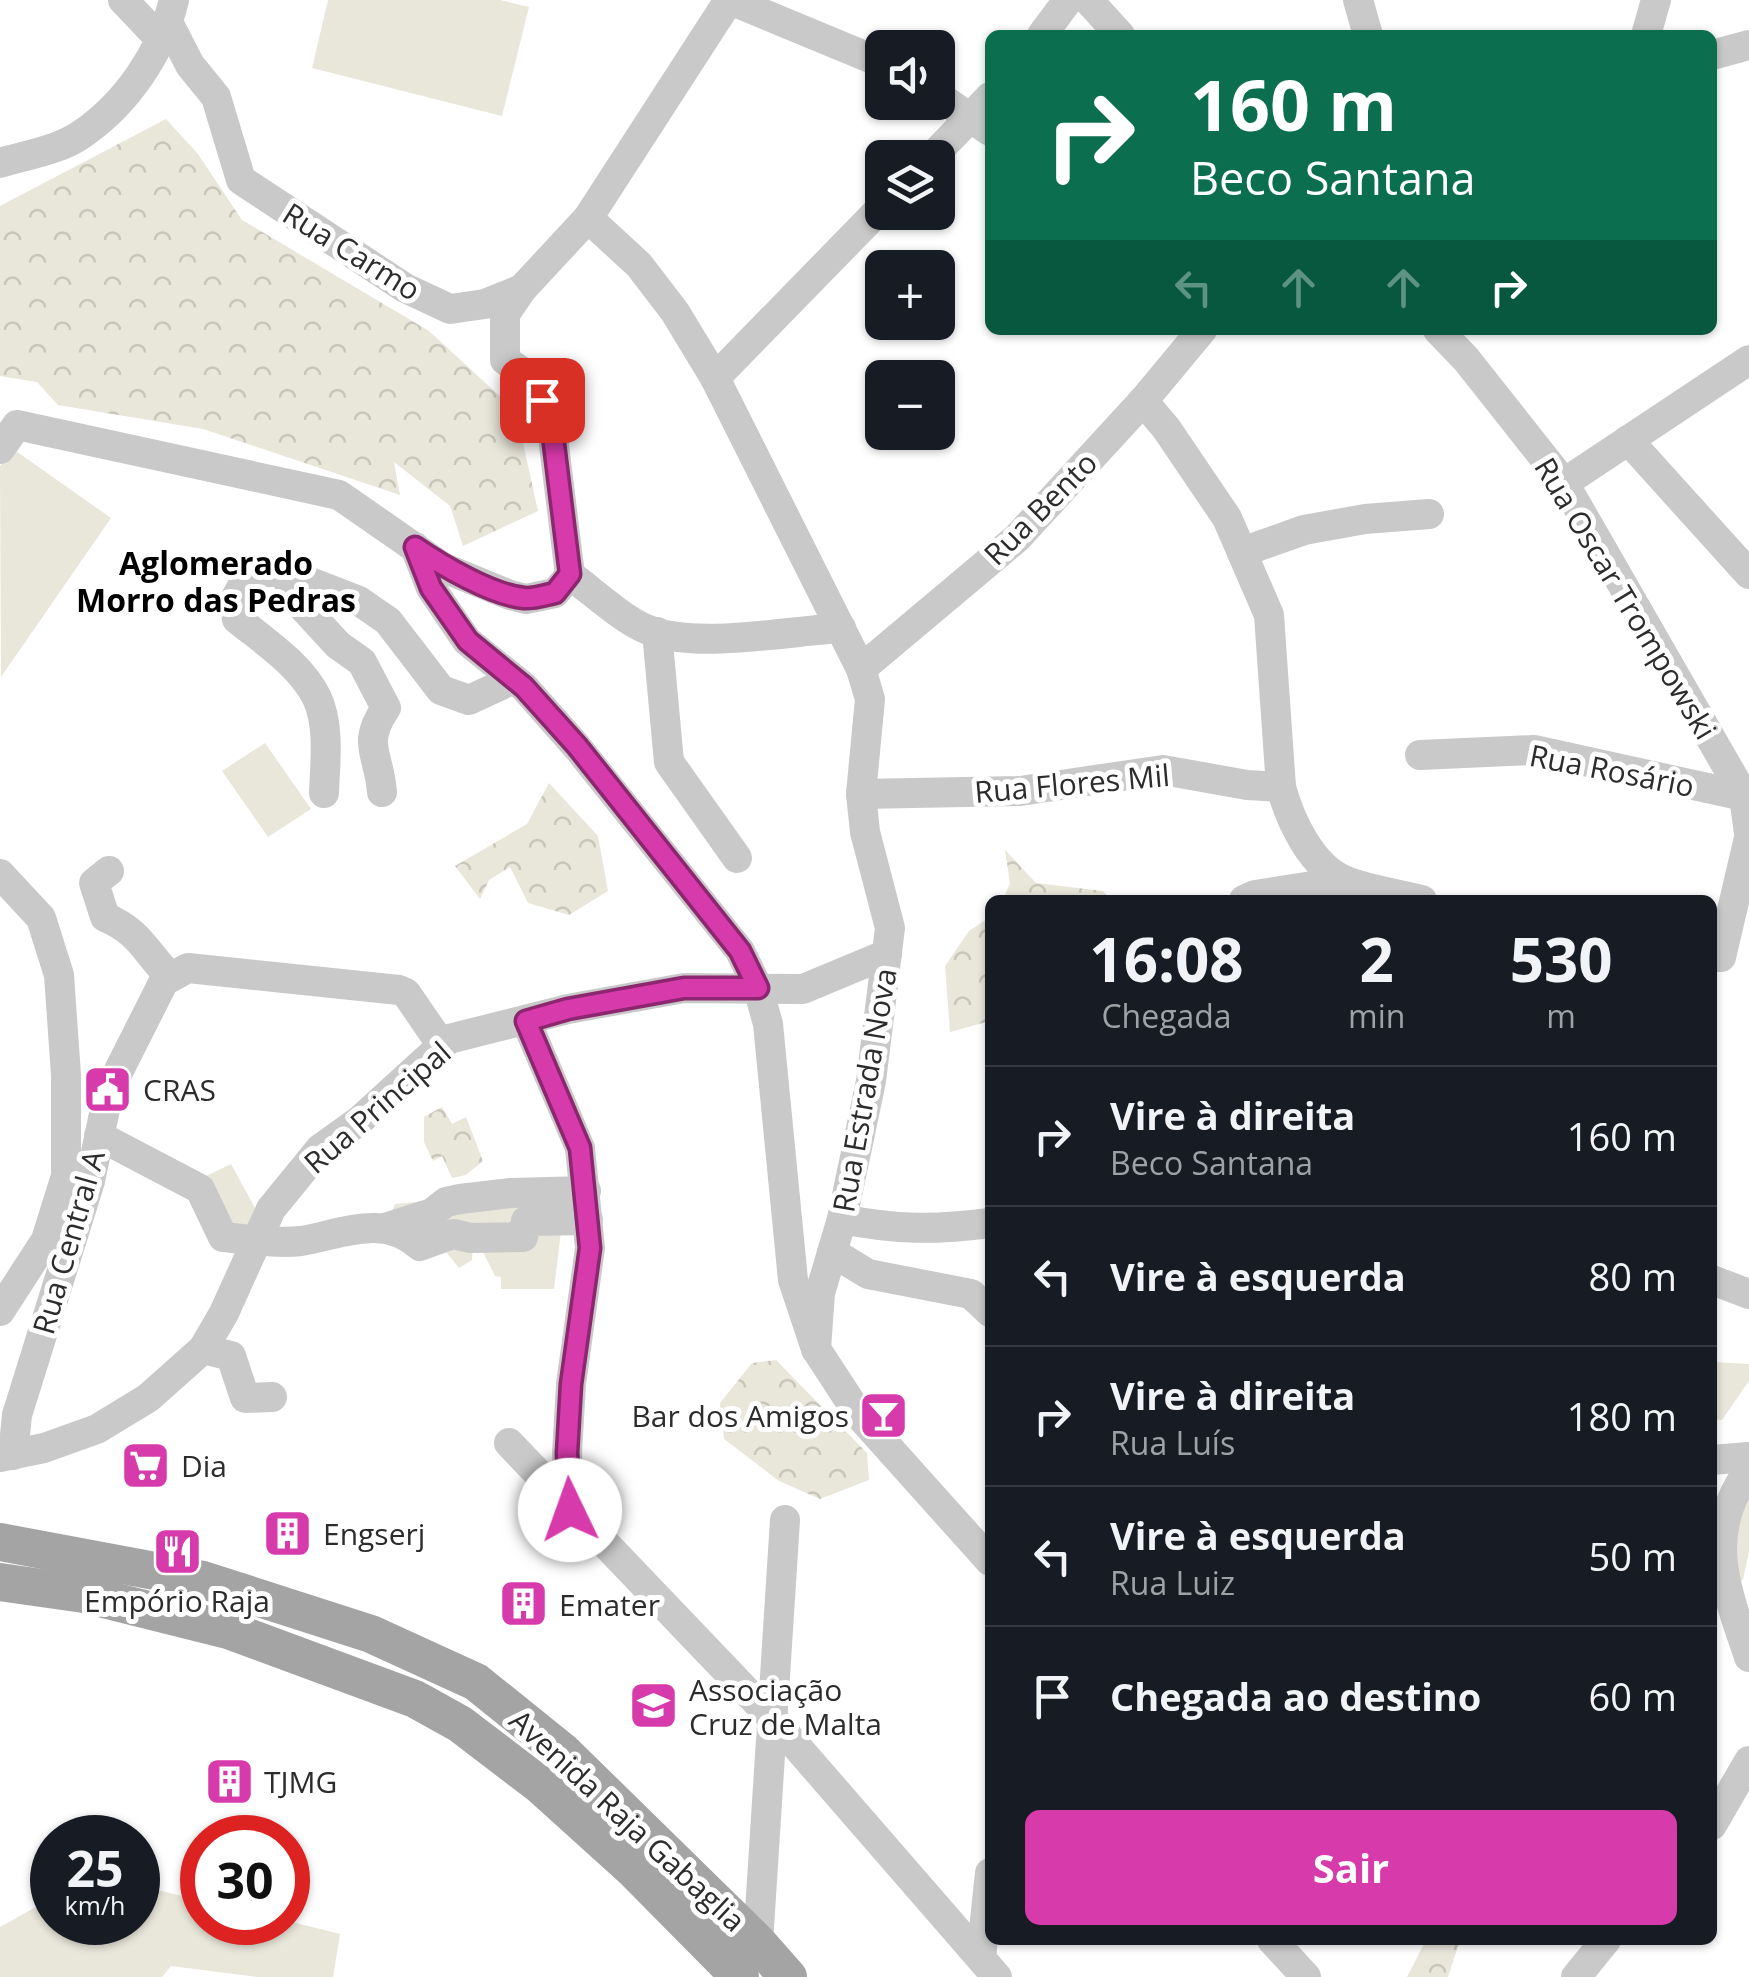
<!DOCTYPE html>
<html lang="pt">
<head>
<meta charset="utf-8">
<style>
	:root { --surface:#171b24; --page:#20242c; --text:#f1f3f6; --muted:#9ea1a6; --line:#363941; --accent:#d73aab }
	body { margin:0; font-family:"Open Sans",sans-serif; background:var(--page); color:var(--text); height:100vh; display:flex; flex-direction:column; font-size:38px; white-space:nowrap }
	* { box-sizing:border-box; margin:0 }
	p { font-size:32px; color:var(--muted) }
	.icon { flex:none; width:55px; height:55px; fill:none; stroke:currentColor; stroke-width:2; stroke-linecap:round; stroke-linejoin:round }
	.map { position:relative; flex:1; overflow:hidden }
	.details { position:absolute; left:985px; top:895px; width:732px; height:1050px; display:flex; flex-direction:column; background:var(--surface); border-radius:15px; box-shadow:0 2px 8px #0004 }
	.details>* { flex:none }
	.hud { position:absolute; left:985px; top:30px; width:732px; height:305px; border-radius:15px; box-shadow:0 2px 8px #0004; background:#0b6e4f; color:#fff; overflow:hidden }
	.fabs { position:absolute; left:865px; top:30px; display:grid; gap:20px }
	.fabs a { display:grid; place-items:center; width:90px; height:90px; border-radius:15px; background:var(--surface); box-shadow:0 2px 8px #0004; font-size:50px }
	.speed { position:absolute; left:30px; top:1815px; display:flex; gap:20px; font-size:50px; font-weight:700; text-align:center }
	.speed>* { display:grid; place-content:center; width:130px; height:130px; border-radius:50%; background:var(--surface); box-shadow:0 2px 8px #0004; line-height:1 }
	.speed small { font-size:25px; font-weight:400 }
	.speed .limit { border:15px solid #d22; background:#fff; color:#111 }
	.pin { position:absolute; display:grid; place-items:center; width:85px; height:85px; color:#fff; margin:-42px; border-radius:20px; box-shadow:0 5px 15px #0006 }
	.me { position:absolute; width:110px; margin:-55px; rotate:357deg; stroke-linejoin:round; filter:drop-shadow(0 0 8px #0008) }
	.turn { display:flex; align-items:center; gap:35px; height:210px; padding:0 40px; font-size:45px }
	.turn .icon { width:130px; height:130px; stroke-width:2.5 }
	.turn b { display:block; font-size:70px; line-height:85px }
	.lanes { display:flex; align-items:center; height:95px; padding:0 40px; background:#0003; justify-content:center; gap:50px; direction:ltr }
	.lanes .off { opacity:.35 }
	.eta { display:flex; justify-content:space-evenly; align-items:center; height:170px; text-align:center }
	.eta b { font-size:60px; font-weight:700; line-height:70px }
	.cta { display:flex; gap:20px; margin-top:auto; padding:20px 40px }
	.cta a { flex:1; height:115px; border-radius:15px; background:var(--accent); color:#fff; font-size:40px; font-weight:700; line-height:115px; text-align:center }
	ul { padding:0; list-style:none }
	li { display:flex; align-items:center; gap:30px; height:140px; padding:0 40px; border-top:2px solid var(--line) }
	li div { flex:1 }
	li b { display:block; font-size:38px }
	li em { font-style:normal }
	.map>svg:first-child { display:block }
	.green { fill:#e9e6da }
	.forest { fill:url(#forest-crowns) }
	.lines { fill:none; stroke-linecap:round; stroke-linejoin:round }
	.minor { stroke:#c9c9c9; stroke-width:30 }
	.major { stroke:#a4a4a4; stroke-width:38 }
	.route-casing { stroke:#8c266f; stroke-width:25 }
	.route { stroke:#d73aab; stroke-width:18 }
	.labels { text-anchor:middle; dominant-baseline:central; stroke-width:10; stroke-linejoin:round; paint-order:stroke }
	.street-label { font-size:30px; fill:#2c2c2c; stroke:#fff }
	.poi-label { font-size:30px; fill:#2c2c2c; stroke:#fff; text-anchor:start }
	.neighbourhood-label { font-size:32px; font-weight:bold; fill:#000; stroke:#fff }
</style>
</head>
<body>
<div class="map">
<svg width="1749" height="1977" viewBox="0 0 1749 1977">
	<defs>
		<pattern id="forest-crowns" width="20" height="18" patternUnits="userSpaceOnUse" patternTransform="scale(2.5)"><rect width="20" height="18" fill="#e9e6da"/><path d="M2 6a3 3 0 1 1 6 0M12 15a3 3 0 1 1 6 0" fill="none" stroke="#c8c5bb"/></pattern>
	</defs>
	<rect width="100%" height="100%" fill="#fff"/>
	<g class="green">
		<path d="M328,0H500L529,7L502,116L312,68Z"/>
		<path d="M13,449L111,518L1,677L0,466Z"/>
		<path d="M265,743L311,809L268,837L222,771Z"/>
		<path d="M231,1164L261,1219L228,1237L200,1179Z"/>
		<path d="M582,1187L562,1223L554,1289H501V1277L495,1276L479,1244H473L472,1260L459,1268L442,1247L385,1228L395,1204Z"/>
		<path d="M1713,1362L1749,1364V1381L1722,1420L1713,1419Z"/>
		<path d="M1749,1498V1551L1743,1580L1735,1583V1499Z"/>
		<path d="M138,1885L202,1901V1922L288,1921L340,1934L333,1977H258L171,1966L162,1977H0V1927L52,1898V1922H138Z"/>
	</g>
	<g class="forest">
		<path d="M166,119L198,154L242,220L429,331L516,411L538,511L463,546L450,506L394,462L400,495L203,429L58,405L37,382L0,376V206Z"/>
		<path d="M549,783L598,836L608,891L569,915L528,903L510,867L489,880L480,899L455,866L527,824Z"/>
		<path d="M1005,850L1036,883L1103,891L1111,900H1003L1010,883Z"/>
		<path d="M990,917V1021L950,1032L945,966L969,931Z"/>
		<path d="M442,1107L452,1124L466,1117L483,1161L466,1175L452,1178L442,1156L433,1161L424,1142V1117Z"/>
		<path d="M776,1360L867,1453L869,1480L820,1499L779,1481L724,1439L720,1403L752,1363Z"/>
		<path d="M1426,1940H1460L1448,1977H1407Z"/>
	</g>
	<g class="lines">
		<g class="minor">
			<path d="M123,0L160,39"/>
			<path d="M730,0L882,63"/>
			<path d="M1088,0L1120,35"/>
			<path d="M1358,0L1368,35"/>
			<path d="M169,24L190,65L216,97L241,180L405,288L450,309L485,304L522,289L588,218L729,0"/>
			<path d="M1042,35L1068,0"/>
			<path d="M1646,35L1656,0"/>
			<path d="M1712,55L1749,45"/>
			<path d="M938,96L990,131"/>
			<path d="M931,158L990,97"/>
			<path d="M0,163C26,155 60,150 82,134C126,104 162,52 174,0"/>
			<path d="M588,218L639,265L675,312L715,378L861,669L870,699L861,794L865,832L890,928L871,1081L842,1219L820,1293L816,1349"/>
			<path d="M522,289L505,314V360L534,380L551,421L570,575"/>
			<path d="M1438,330L1466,359L1564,483L1744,796L1749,833"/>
			<path d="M715,378L882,207"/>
			<path d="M1143,401L1166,428L1227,518L1269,615L1281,787C1290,820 1311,867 1346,881C1369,890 1397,894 1422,900"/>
			<path d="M1628,440L1749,574"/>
			<path d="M0,449L17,425L339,495L444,568L510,595L526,599L555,593L570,575"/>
			<path d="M1564,483L1749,360"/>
			<path d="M415,547L431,588L467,641L524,687L577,747L740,951L758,988L768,1024L793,1280L816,1349L859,1415L990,1561"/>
			<path d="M1242,552L1304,530L1365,519L1429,514"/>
			<path d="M282,571L303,607L338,645L362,662L386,708C361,744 379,753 382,792"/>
			<path d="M570,575C592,591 622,619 646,629C693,650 789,631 841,628"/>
			<path d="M657,632L669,762L737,858"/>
			<path d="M861,669L1017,538L1143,401L1202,330"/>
			<path d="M1420,755L1534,750L1744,796"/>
			<path d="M324,793C325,764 330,726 317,698C301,665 264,641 237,619L234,601L249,574L282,571L359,601L388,621L441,690L469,700L514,679"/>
			<path d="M861,794L1020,791L1163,770L1247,785L1281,787"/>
			<path d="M109,871L94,883L105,917C140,932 144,950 170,977"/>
			<path d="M0,874L41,918L59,975L66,1075V1176L46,1240L0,1311"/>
			<path d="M1244,900L1255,895L1344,881"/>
			<path d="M1712,957H1721L1749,838"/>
			<path d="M526,1021L580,1148L590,1248L571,1384L567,1453L570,1510"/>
			<path d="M99,1136L200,1189L223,1237C247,1239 276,1244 301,1241C343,1234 383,1213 420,1246L453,1234L471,1238L523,1237L526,1221L588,1220"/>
			<path d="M842,1219C897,1230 935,1230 990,1223"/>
			<path d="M385,1228L432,1213L446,1202L460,1199L511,1193L586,1191"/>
			<path d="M832,1252L868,1274L971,1294L990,1312"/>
			<path d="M1712,1280L1749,1294"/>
			<path d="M203,1349L231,1356L245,1398L272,1397"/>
			<path d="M509,1443L772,1718L997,1977"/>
			<path d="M13,1455L17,1415L90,1181L109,1090L164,981L188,968L399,990L406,993L441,1044"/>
			<path d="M0,1457L44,1448L97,1429L148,1398L203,1349L224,1313L271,1209L320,1149L359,1121L449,1039L568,1009L684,988L803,989L887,954"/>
			<path d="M1712,1460L1749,1457"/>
			<path d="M1749,1470C1702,1535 1726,1588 1749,1657"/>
			<path d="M1712,1825L1749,1761"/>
			<path d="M1272,1940L1306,1977"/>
			<path d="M758,1943L785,1520"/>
			<path d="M981,1958L990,1873"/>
			<path d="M1576,1977L1606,1940"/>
		</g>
		<g class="major">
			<path d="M0,1542L203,1580L371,1634L476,1682L563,1752L758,1943L788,1977"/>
			<path d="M0,1582L84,1594L228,1630L415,1699L460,1724L540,1785L633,1869L740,1977"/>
		</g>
	</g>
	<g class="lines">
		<defs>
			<path id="route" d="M542,400L551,420L570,574L555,593C545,595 534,599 524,598C492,595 441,565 415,547L431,588L468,641L524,687L577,746L740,951L758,988H684L568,1009L526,1021L580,1148L590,1248L571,1384L567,1453L570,1510"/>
		</defs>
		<use href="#route" class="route-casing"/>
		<use href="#route" class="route"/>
	</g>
	<defs>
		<symbol id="civic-square" viewBox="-11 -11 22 22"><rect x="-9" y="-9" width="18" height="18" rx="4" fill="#d73aab" stroke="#fff"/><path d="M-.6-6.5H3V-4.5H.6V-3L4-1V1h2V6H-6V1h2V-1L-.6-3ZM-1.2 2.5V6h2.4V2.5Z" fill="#fff"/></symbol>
		<symbol id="bar-square" viewBox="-11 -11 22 22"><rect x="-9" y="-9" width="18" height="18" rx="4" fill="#d73aab" stroke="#fff"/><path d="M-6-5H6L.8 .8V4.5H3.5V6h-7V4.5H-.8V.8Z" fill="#fff"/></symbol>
		<symbol id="supermarket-square" viewBox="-11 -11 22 22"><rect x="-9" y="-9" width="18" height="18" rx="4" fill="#d73aab" stroke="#fff"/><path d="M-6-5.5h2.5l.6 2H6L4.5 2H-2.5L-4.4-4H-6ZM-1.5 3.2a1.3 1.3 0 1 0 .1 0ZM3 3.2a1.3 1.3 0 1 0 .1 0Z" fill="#fff"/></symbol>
		<symbol id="building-square" viewBox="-11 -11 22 22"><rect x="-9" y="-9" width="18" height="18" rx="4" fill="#d73aab" stroke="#fff"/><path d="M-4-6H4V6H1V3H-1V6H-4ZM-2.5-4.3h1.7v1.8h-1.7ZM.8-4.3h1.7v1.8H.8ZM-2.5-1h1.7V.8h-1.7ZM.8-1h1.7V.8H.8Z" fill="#fff"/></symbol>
		<symbol id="restaurant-square" viewBox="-11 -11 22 22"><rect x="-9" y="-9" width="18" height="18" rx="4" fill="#d73aab" stroke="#fff"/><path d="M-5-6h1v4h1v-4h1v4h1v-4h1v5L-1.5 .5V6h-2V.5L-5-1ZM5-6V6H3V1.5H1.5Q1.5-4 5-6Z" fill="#fff"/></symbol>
		<symbol id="university-square" viewBox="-11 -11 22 22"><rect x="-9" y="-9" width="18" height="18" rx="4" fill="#d73aab" stroke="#fff"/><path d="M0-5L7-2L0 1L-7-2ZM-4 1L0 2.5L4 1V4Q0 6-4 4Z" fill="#fff"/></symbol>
	</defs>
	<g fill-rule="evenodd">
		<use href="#civic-square" x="80" y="1062" width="55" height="55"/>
		<use href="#bar-square" x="856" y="1388" width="55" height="55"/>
		<use href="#supermarket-square" x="118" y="1438" width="55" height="55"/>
		<use href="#building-square" x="260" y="1506" width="55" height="55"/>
		<use href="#restaurant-square" x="150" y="1524" width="55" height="55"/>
		<use href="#building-square" x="496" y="1576" width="55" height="55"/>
		<use href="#university-square" x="626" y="1678" width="55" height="55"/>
		<use href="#building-square" x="202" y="1754" width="55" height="55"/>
	</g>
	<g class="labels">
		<g class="street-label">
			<text transform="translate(352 251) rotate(32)">Rua Carmo</text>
			<text transform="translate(1040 508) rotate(-45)">Rua Bento</text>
			<text transform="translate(1626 598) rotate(59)">Rua Oscar Trompowski</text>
			<text transform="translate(1612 770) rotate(11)">Rua Rosário</text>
			<text transform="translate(1072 783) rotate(-5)">Rua Flores Mil</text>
			<text transform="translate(864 1090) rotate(-80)">Rua Estrada Nova</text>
			<text transform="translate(377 1107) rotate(-41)">Rua Principal</text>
			<text transform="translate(68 1242) rotate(-74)">Rua Central A</text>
			<text transform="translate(628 1820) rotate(43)">Avenida Raja Gabaglia</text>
		</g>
		<g class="poi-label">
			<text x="143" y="1089">CRAS</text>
			<text x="849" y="1415" text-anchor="end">Bar dos Amigos</text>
			<text x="181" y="1465">Dia</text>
			<text x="323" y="1533">Engserj</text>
			<text x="177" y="1600" text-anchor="middle">Empório Raja</text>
			<text x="559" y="1604">Emater</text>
			<text x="689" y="1689">Associação<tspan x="689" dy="34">Cruz de Malta</tspan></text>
			<text x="264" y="1781">TJMG</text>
		</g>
		<g class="neighbourhood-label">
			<text x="216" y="562">Aglomerado<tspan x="216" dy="37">Morro das Pedras</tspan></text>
		</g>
	</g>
</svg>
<div class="fabs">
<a><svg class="icon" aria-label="sound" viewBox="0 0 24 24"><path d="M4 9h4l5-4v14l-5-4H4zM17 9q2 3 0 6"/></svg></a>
<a><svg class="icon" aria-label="layers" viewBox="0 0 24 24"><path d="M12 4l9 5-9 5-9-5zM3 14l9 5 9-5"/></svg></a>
<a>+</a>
<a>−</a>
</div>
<div class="speed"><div>25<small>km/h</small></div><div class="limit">30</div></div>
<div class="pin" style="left:542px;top:400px;background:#d93025"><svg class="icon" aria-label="arrive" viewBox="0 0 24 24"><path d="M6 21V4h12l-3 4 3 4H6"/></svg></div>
<svg class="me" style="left:570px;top:1510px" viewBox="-20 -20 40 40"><circle r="19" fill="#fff"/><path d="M0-13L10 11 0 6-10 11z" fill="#d73aab"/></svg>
<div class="hud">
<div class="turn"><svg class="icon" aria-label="right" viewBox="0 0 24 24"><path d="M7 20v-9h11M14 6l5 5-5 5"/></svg><div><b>160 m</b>Beco Santana</div></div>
<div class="lanes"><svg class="icon off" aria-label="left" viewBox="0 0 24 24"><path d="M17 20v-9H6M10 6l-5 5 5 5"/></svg><svg class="icon off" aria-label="ahead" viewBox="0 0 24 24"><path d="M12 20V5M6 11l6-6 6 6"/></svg><svg class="icon off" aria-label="ahead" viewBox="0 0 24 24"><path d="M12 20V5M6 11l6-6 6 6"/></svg><svg class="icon" aria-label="right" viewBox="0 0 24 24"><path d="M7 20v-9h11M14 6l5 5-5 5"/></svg></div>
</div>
<section class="details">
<div class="eta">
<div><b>16:08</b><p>Chegada</p></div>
<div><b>2</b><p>min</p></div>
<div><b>530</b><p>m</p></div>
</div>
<ul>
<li><svg class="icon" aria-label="right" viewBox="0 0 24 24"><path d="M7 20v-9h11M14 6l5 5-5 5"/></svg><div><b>Vire à direita</b><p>Beco Santana</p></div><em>160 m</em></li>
<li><svg class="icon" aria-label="left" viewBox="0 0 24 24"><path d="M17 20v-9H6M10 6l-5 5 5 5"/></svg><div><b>Vire à esquerda</b></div><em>80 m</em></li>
<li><svg class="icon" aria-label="right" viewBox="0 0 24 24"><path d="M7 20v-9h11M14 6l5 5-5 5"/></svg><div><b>Vire à direita</b><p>Rua Luís</p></div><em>180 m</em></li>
<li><svg class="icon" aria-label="left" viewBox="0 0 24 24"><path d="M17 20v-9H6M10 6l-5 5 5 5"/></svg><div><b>Vire à esquerda</b><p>Rua Luiz</p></div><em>50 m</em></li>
<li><svg class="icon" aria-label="arrive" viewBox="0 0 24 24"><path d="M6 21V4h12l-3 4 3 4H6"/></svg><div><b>Chegada ao destino</b></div><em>60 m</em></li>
</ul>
<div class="cta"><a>Sair</a></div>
</section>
</div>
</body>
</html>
